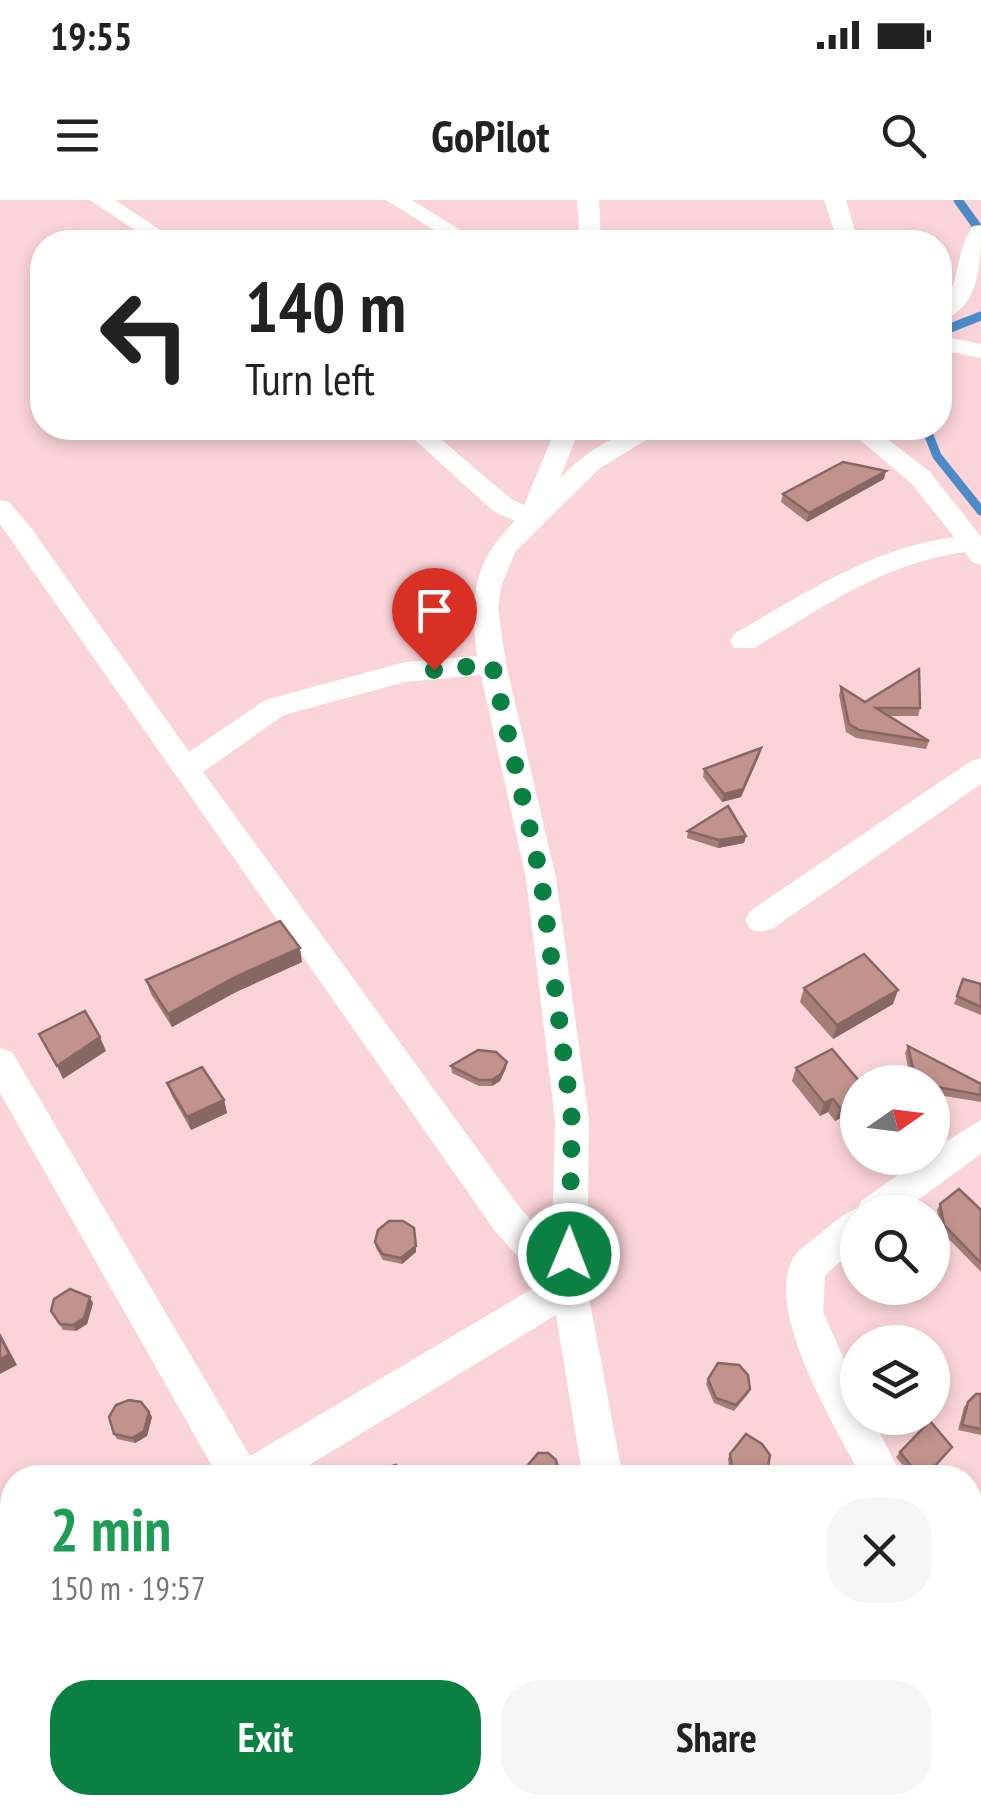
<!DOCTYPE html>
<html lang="en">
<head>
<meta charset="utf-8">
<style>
	:root { --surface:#fff; --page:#f6f6f6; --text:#222; --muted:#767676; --accent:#0b8043 }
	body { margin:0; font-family:"PT Sans Narrow",sans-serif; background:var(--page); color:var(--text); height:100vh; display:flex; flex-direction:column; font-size:38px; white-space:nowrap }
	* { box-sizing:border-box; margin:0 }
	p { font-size:32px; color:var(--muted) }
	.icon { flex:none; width:55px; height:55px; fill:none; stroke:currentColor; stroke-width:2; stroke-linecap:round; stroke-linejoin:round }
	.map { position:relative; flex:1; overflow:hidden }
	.sheet { position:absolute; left:0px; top:1265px; width:982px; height:350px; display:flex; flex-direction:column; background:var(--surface); border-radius:40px 40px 0 0; box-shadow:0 5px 15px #0003 }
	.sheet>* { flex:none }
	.hud { position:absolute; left:30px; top:30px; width:922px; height:210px; border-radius:40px; box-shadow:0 5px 15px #0003; background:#fff; color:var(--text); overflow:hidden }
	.needle { width:65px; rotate:76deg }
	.buttons { position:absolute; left:840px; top:865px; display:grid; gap:20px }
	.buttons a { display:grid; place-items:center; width:110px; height:110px; border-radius:50%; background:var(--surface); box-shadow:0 5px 15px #0003; font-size:50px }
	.pin { position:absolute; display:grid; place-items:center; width:85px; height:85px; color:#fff; margin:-102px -42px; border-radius:50% 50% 50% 0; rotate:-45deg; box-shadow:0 0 10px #0007 }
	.pin .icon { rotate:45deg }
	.me { position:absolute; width:110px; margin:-55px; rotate:1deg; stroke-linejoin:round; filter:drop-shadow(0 0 8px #0008) }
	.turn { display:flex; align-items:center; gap:35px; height:210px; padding:0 50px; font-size:45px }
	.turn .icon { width:130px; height:130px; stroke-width:2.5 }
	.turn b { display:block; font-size:70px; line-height:85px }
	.round { display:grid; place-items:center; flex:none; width:105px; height:105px; border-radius:40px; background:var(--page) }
	.headline { display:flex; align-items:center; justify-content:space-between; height:170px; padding:0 50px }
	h1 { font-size:60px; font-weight:800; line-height:75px; color:#1e9e55 }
	.action { display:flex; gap:20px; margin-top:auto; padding:20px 50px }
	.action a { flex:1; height:115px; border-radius:40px; background:var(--accent); color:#fff; font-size:40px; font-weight:800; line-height:115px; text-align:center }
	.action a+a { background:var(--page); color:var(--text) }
	.status { display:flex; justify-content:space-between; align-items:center; height:70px; padding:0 50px; background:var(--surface); direction:ltr }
	.status svg { height:28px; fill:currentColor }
	header { display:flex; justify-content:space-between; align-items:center; height:130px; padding:0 50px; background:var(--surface); font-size:45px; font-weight:800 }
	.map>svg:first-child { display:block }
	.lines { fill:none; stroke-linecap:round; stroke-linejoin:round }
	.stream { stroke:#4b8bc8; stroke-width:9 }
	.street { fill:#fff; fill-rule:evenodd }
	.wall { fill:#a67e78 }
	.shaded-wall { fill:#876762 }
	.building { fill:#c1938c; stroke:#876762; stroke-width:2.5 }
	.route { stroke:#0b8043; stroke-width:18; stroke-dasharray:0 32.4 }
</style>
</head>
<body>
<div class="status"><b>19:55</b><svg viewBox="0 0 49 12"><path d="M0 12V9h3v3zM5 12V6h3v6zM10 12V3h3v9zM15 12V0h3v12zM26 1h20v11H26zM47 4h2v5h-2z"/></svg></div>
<header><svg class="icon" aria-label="menu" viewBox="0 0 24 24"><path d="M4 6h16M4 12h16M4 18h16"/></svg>GoPilot<svg class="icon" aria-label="search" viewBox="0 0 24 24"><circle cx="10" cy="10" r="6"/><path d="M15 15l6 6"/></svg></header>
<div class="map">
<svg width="981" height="1615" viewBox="0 0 981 1615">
	<rect width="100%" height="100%" fill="#fbd4d9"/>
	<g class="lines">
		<g class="stream">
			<path d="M958,0L981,32"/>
			<path d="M940,132L981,116"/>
			<path d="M926,228L937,256L981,311"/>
		</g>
		<g class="street">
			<path d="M90,0H115L178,42H153Z"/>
			<path d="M386,0H412L479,42H453Z"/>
			<path d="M577,0H599L601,42H580Z"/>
			<path d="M824,0H846L858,42H838Z"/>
			<path d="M981,25C981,59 981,110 940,120C940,95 948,102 954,82C960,61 960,45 973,26Z"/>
			<path d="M940,136L981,144V158L940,150Z"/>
			<path d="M402,228H428L511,299L524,305L556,228H580L560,278C589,249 625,225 666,228L600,268L515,352L501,387L498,408L506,464L556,678L589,920L587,1087L623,1278H583L556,1115L288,1278H219L0,893V848L12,852L250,1256L542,1083L495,1031L0,324V300L9,302L32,329L189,552L265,500L405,462L477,456C470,399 472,363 515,321L493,311ZM481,475L526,678L555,920L552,1043L521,1009L203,572L284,515L405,482Z"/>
			<path d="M846,228H873L930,272L981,337V365L972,362L965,352C883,363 824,407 754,448H734L730,441L734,434C805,393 872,348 954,337L912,284Z"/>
			<path d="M981,558V584L772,729L761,732L750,729L745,720L750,711L971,561Z"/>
			<path d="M981,920V954L901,1012H858V1047L825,1075L823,1112L858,1191V1218H872L903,1278H862C837,1229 765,1114 792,1060C797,1050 810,1042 820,1034C832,1024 843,1013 858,1008L861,1001L922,958H932V950Z"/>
			<path d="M970,1379L981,1383V1435L970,1430Z"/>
			<path d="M12,1399V1443L0,1449V1404Z"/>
			<path d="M409,1602H468L463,1615H404Z"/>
			<path d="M638,1602H682L684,1615H640Z"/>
		</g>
	</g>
	<g class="wall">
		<path d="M884,279L807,322L781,302L783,294Z"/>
		<path d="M841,487L865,502L920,508L918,516H888L929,541L926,549L856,538L846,532L839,495Z"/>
		<path d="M761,548L759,556L741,597L722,602L703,577L704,569Z"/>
		<path d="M688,631L746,636L744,643L718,648L687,638Z"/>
		<path d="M302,762L236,792L172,827L151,794L146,780Z"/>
		<path d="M963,779L981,784V815L954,804Z"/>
		<path d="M804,788L898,790L893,804L833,839L800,802Z"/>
		<path d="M908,846L981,884V902L932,894V882H911L905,853Z"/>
		<path d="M507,862L506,868L500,881L492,886H479L452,873L451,866Z"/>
		<path d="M796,868L858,882V909L835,921L828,912L820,916L792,881Z"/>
		<path d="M167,883L224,900L227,913L191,930L172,896Z"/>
		<path d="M940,1004L981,1010V1072L941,1031L937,1010Z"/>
		<path d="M414,1028L416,1052L402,1064L383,1060L376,1048L375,1042Z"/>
		<path d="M93,1103L87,1124L76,1131L63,1130L51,1111Z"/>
		<path d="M708,1179L750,1189L748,1194L734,1211L714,1203L706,1184Z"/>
		<path d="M981,1194V1235L958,1230L964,1207L968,1202Z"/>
		<path d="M149,1212L152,1217L147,1236L135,1243L117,1239L114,1234Z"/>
		<path d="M900,1252L924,1278H913L896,1257Z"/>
		<path d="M730,1254L766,1278H734L730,1273L728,1259Z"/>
	</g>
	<g class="shaded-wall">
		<path d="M886,271L884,279L807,322L809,313Z"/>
		<path d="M761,548L759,556L741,597L722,602L724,594Z"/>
		<path d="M746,636L744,643L718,648L719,640Z"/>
		<path d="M300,748L302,762L236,792L172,827L168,814L233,778Z"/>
		<path d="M898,790L893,804L833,839L837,825Z"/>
		<path d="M100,837L106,851L63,879L57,866Z"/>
		<path d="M507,862L506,868L500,881L492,886V880Z"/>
		<path d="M833,899L828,912L820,916L824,903Z"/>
		<path d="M858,899V909L835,921L840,908Z"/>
		<path d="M224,900L227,913L191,930L187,917Z"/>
		<path d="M416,1046V1052L402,1064L401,1058Z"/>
		<path d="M90,1097L93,1103L87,1124L76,1131L73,1125Z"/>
		<path d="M0,1133L17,1165L0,1174Z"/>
		<path d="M149,1212L152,1217L147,1236L135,1243L132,1238Z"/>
		<path d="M12,1326V1339L0,1346V1333Z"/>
		<path d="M101,1602H106L112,1615H107Z"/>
	</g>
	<g class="building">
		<path d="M843,262L886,271L809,313L783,294Z"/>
		<path d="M919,469L920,508H876L929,541L859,530L849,524L841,487L865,502Z"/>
		<path d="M761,548L743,589L724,594L704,569Z"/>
		<path d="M728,606L746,636L719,640L688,631Z"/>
		<path d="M280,721L300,748L233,778L168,814L146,780Z"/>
		<path d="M864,754L898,790L837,825L804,788Z"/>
		<path d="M963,779L981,784V807L957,796Z"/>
		<path d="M85,811L100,837L57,866L39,834Z"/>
		<path d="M908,846L981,884V895L932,886V882H916Z"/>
		<path d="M832,849L860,882H858V899L840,908L833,899L824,903L796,868Z"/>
		<path d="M478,850L496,852L507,862L501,874L492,880H479L451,866Z"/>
		<path d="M202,867L224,900L187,917L167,883Z"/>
		<path d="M959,989L981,1010V1063L944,1025L940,1004Z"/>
		<path d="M389,1021H403L414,1028L416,1046L401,1058L382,1054L375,1042L378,1030Z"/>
		<path d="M70,1089L90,1097L84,1118L73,1125L60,1124L51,1111L54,1099Z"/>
		<path d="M0,1136L9,1154L0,1160Z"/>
		<path d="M718,1163L739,1165L748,1175L750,1189L736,1205L716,1198L708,1179Z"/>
		<path d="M976,1194H981V1229L962,1225L968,1202Z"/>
		<path d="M129,1200L141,1202L149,1212L144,1231L132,1238L114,1234L109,1217L116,1205Z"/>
		<path d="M930,1221L952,1247L924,1278H921L900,1252Z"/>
		<path d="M746,1234L762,1244L770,1255L766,1278H740L732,1268L730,1254Z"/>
		<path d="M538,1253H548L556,1260L559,1272L556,1278H531L529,1275L528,1265Z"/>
		<path d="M396,1265L408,1278H372L377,1270Z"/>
		<path d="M0,1305L12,1319V1326L0,1333Z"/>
		<path d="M11,1533L12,1574L11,1575L0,1571V1539Z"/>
		<path d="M61,1602H101L107,1615H68Z"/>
		<path d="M537,1602H545L562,1609L563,1615H524L526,1609Z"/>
	</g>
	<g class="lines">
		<path class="route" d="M434,470L492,464L541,678L572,920L569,1054"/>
	</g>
</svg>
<div class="buttons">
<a><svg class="needle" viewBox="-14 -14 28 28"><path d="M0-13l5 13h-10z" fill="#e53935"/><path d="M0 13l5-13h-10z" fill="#767676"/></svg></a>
<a><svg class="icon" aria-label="search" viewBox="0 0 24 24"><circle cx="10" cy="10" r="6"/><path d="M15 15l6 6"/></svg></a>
<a><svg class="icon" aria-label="layers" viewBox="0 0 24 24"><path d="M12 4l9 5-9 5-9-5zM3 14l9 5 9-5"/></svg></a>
</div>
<div class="pin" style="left:434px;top:470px;background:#d93025"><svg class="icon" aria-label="arrive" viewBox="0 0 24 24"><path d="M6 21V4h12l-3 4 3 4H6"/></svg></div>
<svg class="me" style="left:569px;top:1054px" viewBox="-20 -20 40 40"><circle r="17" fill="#0b8043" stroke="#fff" stroke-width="3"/><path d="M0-11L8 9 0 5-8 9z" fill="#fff"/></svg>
<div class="hud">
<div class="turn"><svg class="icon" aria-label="left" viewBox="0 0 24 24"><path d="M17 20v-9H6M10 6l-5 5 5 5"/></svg><div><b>140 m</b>Turn left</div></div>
</div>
<section class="sheet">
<div class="headline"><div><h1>2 min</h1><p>150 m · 19:57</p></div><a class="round"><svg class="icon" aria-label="close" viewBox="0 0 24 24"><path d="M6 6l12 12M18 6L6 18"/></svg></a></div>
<div class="action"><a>Exit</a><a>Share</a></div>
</section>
</div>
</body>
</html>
